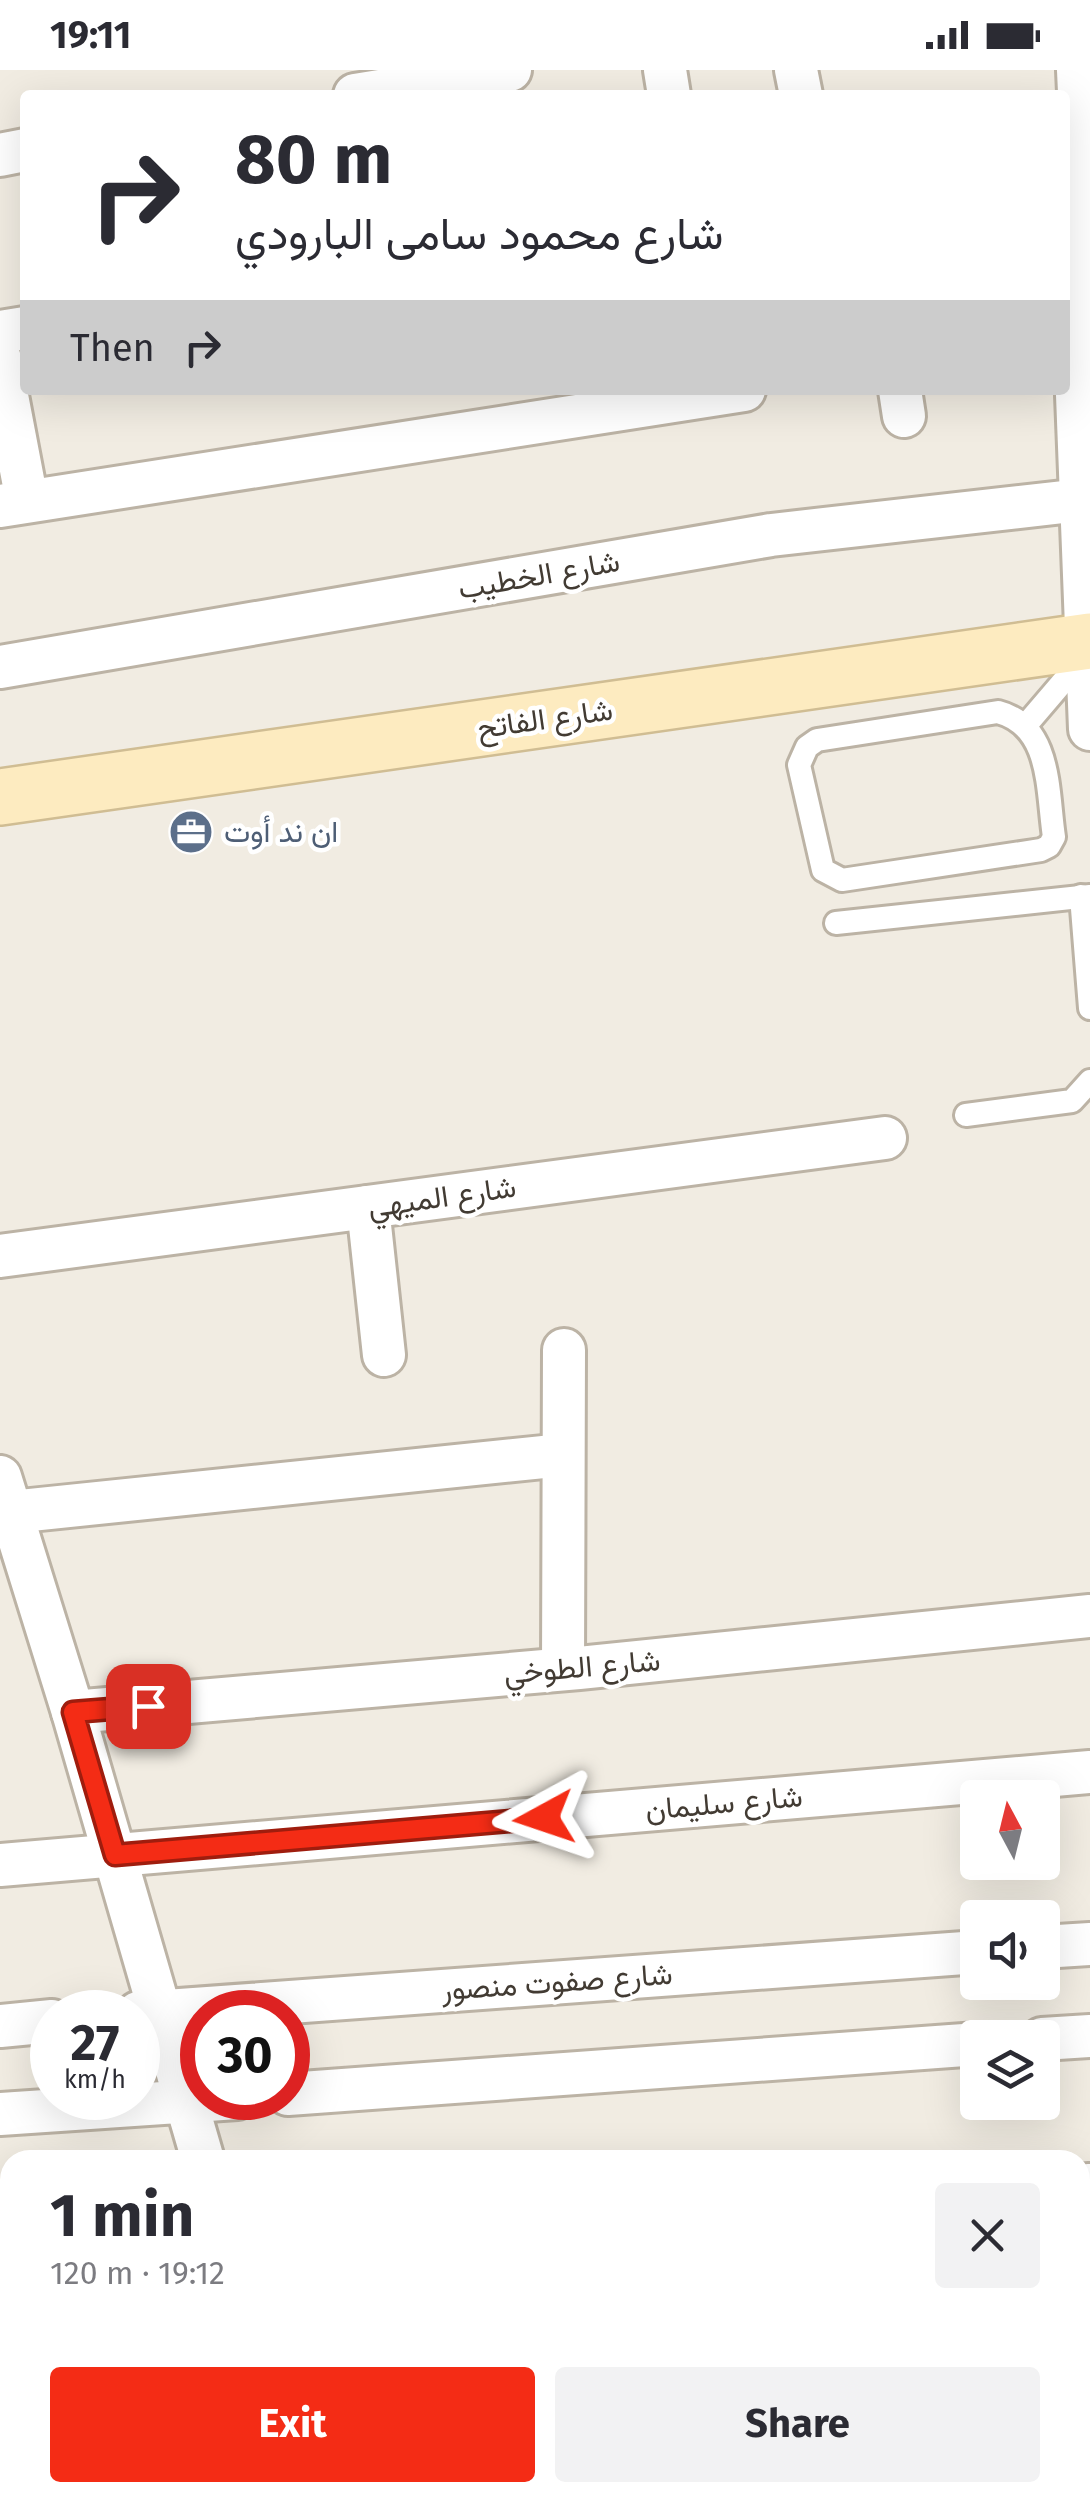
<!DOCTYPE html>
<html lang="en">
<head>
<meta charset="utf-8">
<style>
	:root { --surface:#fff; --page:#f2f2f3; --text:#2b2b33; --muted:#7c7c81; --accent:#f42c15 }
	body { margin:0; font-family:"Fira Sans",Vazirmatn,sans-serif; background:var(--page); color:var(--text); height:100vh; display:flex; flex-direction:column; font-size:38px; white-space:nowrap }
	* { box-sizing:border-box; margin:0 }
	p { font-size:32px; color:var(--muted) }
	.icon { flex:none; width:55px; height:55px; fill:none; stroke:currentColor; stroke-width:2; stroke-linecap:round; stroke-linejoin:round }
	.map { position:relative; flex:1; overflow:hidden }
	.panel { position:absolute; left:0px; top:2080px; width:1090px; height:352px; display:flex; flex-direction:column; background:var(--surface); border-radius:30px 30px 0 0; box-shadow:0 10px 40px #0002 }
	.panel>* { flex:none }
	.guide { position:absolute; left:20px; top:20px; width:1050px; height:305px; border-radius:10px; box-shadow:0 10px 40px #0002; background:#fff; color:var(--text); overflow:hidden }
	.needle { width:65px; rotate:353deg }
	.tools { position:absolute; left:960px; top:1710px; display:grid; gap:20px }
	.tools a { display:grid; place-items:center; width:100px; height:100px; border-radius:10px; background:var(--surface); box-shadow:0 10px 40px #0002; font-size:50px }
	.speed { position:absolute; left:30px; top:1920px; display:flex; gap:20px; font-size:50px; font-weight:700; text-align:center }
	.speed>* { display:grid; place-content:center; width:130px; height:130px; border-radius:50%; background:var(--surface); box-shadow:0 10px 40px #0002; line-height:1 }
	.speed small { font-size:25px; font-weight:400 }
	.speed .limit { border:15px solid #d22; background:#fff; color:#111 }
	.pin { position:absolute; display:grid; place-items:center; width:85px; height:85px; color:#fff; margin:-42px; border-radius:20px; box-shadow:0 5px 15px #0006 }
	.me { position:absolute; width:110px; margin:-55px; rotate:265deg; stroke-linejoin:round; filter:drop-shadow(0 0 8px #0008) }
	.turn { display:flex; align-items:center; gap:35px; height:210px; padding:0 50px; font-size:45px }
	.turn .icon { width:130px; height:130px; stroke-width:2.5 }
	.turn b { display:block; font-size:70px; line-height:85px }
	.then { display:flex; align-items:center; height:95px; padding:0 50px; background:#0003; gap:20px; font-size:38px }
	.round { display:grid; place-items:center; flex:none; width:105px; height:105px; border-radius:10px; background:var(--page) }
	.summary { display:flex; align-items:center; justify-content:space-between; height:170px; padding:0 50px }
	h1 { font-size:60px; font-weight:700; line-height:75px }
	.action { display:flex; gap:20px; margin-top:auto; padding:20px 50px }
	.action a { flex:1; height:115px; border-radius:10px; background:var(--accent); color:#fff; font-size:40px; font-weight:700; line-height:115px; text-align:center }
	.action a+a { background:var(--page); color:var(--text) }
	.status { display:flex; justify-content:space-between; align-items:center; height:70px; padding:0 50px; background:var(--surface); direction:ltr }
	.status svg { height:28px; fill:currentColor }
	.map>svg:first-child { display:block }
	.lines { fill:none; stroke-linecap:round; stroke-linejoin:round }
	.lane-casing { stroke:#bcb3a5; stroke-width:28 }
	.street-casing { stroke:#bcb3a5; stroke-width:48 }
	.secondary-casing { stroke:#d0bd93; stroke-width:60 }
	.lane { stroke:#fff; stroke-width:22 }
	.street { stroke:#fff; stroke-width:42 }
	.secondary { stroke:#fdebc0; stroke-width:55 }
	.route-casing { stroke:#9f1d0e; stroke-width:25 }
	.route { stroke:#f42c15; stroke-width:18 }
	.labels { text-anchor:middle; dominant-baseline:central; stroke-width:9; stroke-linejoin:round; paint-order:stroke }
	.street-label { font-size:30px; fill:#423b33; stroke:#fff }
	.service-label { font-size:30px; fill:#4e5e75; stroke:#fff; text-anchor:start }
</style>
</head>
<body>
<div class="status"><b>19:11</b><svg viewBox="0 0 49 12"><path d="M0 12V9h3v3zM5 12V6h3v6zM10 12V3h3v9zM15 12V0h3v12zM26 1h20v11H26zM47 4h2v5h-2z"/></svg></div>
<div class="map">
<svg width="1090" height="2431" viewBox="0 0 1090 2431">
	<rect width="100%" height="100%" fill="#f1ece2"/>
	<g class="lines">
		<defs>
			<g id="lane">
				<path d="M998,642C1052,656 1047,721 1054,767L1049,776L1041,780L842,810L823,800L799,695L807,677L817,670Z"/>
				<path d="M1026,655L1085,586"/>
				<path d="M1081,826L1090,938"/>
				<path d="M836,853L1090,826"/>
				<path d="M966,1045L1072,1031L1090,1011"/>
			</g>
			<g id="street">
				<path d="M665,0L669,25"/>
				<path d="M796,0L801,25"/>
				<path d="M1078,0L1090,267"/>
				<path d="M355,25L510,0"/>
				<path d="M0,85L25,80"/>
				<path d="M0,262L25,258"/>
				<path d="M1090,266L1081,289L1077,325L1090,659"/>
				<path d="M0,289L27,431"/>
				<path d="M900,320L904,346"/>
				<path d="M0,436L744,320"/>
				<path d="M0,597L771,465L1081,430"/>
				<path d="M368,1137L384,1285"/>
				<path d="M0,1186L885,1068"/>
				<path d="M0,1407L73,1642L203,2090"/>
				<path d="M11,1442L563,1385"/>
				<path d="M563,1599L564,1280"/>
				<path d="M73,1642L579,1598L1090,1546"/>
				<path d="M0,1795L1090,1702"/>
				<path d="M1042,1877L1090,1874"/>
				<path d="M138,1943L978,1882"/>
				<path d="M0,1956L52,1951"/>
				<path d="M1042,1969L1090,1966"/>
				<path d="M288,2024L978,1974"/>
				<path d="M0,2044L237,2028"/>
				<path d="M1080,2116L1090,2115"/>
				<path d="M0,2205L10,2204"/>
				<path d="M319,2422L322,2431"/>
			</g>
			<path id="secondary" d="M0,727L1090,571"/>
		</defs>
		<use href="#lane" class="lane-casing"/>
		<use href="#street" class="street-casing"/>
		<use href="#secondary" class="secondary-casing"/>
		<use href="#lane" class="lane"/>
		<use href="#street" class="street"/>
		<use href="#secondary" class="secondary"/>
	</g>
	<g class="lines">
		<defs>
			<path id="route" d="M148,1636L73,1642L115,1785L544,1748"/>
		</defs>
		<use href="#route" class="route-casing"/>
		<use href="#route" class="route"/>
	</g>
	<defs>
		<symbol id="office-disc" viewBox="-11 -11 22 22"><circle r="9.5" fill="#5c6f8a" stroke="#fff"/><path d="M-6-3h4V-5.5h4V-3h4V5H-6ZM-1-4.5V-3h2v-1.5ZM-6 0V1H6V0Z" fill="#fff"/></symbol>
	</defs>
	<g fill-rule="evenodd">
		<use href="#office-disc" x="166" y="737" width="50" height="50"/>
	</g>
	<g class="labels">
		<g class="street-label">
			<text transform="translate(539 505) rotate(-10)">شارع الخطيب</text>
			<text transform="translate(545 649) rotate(-8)">شارع الفاتح</text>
			<text transform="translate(442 1127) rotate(-8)">شارع الميهي</text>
			<text transform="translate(582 1597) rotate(-5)">شارع الطوخي</text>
			<text transform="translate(724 1733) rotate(-5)">شارع سليمان</text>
			<text transform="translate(557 1912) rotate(-4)">شارع صفوت منصور</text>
		</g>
		<g class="service-label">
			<text x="224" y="762">ان ند أوت</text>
		</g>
	</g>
</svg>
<div class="tools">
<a><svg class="needle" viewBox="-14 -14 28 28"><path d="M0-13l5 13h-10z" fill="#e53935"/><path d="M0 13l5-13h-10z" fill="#7c7c81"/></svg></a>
<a><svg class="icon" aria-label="sound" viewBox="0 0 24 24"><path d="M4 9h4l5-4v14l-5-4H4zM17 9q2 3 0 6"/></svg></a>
<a><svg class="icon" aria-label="layers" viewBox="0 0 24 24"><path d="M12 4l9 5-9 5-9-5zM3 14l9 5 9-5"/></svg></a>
</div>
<div class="speed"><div>27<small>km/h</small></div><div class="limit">30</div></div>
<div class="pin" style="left:148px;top:1636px;background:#d93025"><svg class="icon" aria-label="arrive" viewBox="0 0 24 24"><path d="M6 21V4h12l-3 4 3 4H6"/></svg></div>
<svg class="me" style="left:544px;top:1748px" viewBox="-20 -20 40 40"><path d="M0-17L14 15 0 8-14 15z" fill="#f42c15" stroke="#fff" stroke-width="4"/></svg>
<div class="guide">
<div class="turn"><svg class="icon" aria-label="right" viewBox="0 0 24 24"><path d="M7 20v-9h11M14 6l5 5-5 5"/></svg><div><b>80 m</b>شارع محمود سامى البارودي</div></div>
<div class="then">Then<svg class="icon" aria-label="right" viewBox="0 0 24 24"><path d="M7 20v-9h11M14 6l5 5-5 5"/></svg></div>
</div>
<section class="panel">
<div class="summary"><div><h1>1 min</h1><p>120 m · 19:12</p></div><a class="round"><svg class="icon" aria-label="close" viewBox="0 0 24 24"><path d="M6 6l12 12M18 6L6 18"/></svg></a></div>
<div class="action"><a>Exit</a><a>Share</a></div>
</section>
</div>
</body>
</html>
